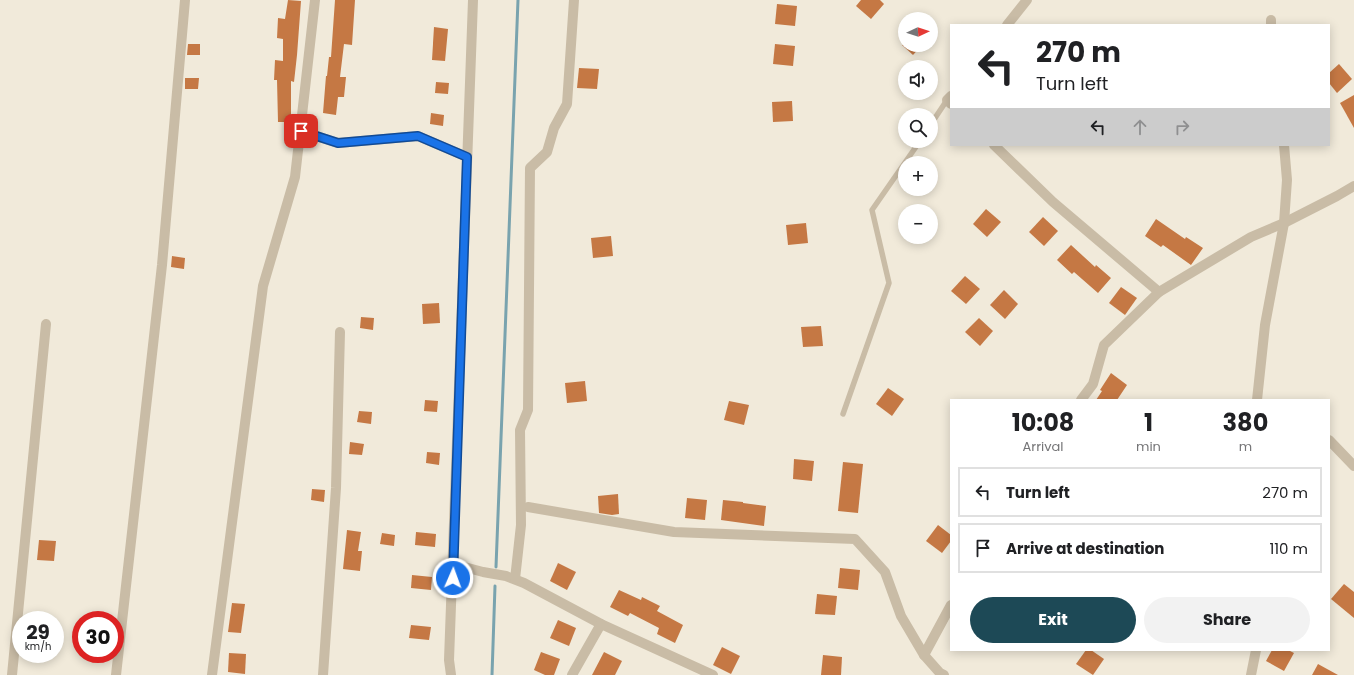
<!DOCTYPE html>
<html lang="en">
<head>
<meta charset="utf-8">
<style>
	:root { --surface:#fff; --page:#f2f2f2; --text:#202124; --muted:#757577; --line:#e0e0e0; --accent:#1d4956 }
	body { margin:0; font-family:Poppins,sans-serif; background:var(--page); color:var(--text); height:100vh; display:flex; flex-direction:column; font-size:15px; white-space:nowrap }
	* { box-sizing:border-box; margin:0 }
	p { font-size:13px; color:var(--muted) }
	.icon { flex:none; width:22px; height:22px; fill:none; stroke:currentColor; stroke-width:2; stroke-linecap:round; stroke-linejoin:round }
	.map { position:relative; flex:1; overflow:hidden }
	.panel { position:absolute; left:950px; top:399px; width:380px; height:252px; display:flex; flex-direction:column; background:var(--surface); border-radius:0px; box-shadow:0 2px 10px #0003 }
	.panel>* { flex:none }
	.hud { position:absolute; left:950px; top:24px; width:380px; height:122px; border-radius:0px; box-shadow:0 2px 10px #0003; background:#fff; color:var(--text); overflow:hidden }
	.needle { width:26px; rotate:86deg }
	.controls { position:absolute; left:898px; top:12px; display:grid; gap:8px }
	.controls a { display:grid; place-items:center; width:40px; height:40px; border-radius:50%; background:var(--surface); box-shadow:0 2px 10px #0003; font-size:20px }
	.speed { position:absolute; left:12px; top:611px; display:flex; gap:8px; font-size:20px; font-weight:700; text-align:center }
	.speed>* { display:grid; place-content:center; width:52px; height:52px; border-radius:50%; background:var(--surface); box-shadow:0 2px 10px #0003; line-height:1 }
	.speed small { font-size:10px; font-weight:400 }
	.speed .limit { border:6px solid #d22; background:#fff; color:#111 }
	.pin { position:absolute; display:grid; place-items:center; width:34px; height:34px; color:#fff; margin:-17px; border-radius:8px; box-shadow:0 2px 6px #0006 }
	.me { position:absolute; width:44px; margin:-22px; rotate:2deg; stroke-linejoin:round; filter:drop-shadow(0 0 3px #0008) }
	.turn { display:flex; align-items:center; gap:14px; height:84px; padding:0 20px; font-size:18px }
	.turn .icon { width:52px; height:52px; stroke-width:2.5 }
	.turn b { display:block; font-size:28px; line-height:34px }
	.lanes { display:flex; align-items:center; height:38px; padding:0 20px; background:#0003; justify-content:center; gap:20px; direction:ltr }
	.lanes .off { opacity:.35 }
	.eta { display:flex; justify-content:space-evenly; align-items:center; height:68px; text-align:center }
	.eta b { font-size:24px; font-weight:700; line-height:28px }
	.button { display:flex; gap:8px; margin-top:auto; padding:8px 20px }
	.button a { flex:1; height:46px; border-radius:24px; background:var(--accent); color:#fff; font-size:16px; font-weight:700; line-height:46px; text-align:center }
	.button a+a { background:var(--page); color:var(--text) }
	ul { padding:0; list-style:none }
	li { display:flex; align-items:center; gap:12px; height:50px; margin:0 8px 6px; padding:0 12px; border:2px solid var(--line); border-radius:0px }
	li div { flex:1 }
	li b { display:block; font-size:15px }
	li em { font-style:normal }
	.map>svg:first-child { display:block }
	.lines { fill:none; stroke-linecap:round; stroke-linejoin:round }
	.stream { stroke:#79a3ae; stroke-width:3 }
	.building { fill:#c57844 }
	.lane { stroke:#c9bca6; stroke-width:5.5 }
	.street { stroke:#c9bca6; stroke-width:10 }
	.route-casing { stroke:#114b97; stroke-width:10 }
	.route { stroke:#1a73e8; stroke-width:7 }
</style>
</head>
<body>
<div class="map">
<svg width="1354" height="675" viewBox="0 0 1354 675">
	<rect width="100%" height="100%" fill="#f1eada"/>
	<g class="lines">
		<g class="stream">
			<path d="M496,567L518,0"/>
			<path d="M492,675L495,586"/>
		</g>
	</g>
	<g class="building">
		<path d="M288,0L301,1L297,55L294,82L291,81V122H278L277,80H274L275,60L283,61V39L277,38L278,18L285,19Z"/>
		<path d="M335,0H355L352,45L344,44L340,77H346L344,97H338L336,115L323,113L326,76H327L329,57H331Z"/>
		<path d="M861,0H880L884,4L871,19L856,6Z"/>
		<path d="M777,4L797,6L795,26L775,24Z"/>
		<path d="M434,27L448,29L445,61L432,60Z"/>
		<path d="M188,44H200V55H187Z"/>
		<path d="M775,44L795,46L793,66L773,64Z"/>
		<path d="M902,45H922L913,55Z"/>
		<path d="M1339,64L1352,79L1337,93L1329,83V73Z"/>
		<path d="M579,68L599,69L597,89L577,88Z"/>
		<path d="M185,78H199L198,89H185Z"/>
		<path d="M436,82L449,83L448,94L435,93Z"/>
		<path d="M1354,95V128L1340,103Z"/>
		<path d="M792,101L793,121L773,122L772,102Z"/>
		<path d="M431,113L444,115L443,126L430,124Z"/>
		<path d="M986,209L1001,222L987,237L973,224Z"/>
		<path d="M1043,217L1058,231L1044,246L1029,232Z"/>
		<path d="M1156,219L1185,239L1186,237L1203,248L1191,265L1163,245L1161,247L1145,236Z"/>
		<path d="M806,223L808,243L788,245L786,225Z"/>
		<path d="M611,236L613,256L593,258L591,238Z"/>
		<path d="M1071,245L1095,267L1096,265L1111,278L1098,293L1074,272L1072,274L1057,260Z"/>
		<path d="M172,256L185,258L184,269L171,267Z"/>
		<path d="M965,276L980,289L966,304L951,291Z"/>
		<path d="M1121,287L1137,298L1125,315L1109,303Z"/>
		<path d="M1004,290L1018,304L1005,319L990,305Z"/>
		<path d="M439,303L440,323L423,324L422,304Z"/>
		<path d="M361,317L374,318L373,330L360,328Z"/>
		<path d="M979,318L993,331L980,346L965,332Z"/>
		<path d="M821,326L823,346L803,347L801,327Z"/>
		<path d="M1111,373L1127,385L1117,400H1096L1102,391L1100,390Z"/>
		<path d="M585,381L587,401L567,403L565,383Z"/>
		<path d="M888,388L904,399L892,416L876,404Z"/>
		<path d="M425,400L438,401L437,412L424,411Z"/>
		<path d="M729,401L749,405L744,425L724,420Z"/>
		<path d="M359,411L372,412L371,424L357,422Z"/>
		<path d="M350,442L364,444L362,455L349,454Z"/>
		<path d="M427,452L440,453L439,465L426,463Z"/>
		<path d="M794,459L814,461L812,481L793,479Z"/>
		<path d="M843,462L863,464L858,513L838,511Z"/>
		<path d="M312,489L325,490L324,502L311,500Z"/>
		<path d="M618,494L619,514L612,515L599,513L598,496Z"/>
		<path d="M687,498L707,500L705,520L685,518Z"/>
		<path d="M723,500L743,502V503L766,506L764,526L721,520Z"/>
		<path d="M938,525L951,535V541L942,553L926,541Z"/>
		<path d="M347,530L361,532L358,551H362L360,571L343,569Z"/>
		<path d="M416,532L436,534L435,547L415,545Z"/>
		<path d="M382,533L395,535L394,546L380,544Z"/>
		<path d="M39,540L56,541L54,561L37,560Z"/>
		<path d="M558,563L576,572L567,590L550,581Z"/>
		<path d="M840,568L860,570L858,590L838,588Z"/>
		<path d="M412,575L432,577L431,590L411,588Z"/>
		<path d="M1344,584L1354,592V618L1331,599Z"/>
		<path d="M619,590L641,600L642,597L660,606L657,611L683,625L675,643L657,634L659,628L630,613L628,616L610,607Z"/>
		<path d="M817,594L837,596L835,615L815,614Z"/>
		<path d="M232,603L245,604L241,633L228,632Z"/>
		<path d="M558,620L576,628L569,646L550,638Z"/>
		<path d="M411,625L431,627L429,640L409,638Z"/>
		<path d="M722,647L740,656L731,674L713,665Z"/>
		<path d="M1086,650H1091L1104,659L1093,675L1076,664Z"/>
		<path d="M1272,650H1288L1294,653L1284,671L1266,661Z"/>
		<path d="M541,652L560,659L554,675H545L534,670Z"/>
		<path d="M604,652L622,661L615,675H592Z"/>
		<path d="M229,653L246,654L245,674L228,672Z"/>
		<path d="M823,655L842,657L841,675H821Z"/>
		<path d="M1318,664L1338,675H1312Z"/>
	</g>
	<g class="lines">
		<g class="lane">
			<path d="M931,124L947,100"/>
			<path d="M843,414L889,283L872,210L920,141"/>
		</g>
		<g class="street">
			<path d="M1007,25L1027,0"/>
			<path d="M1271,25V20"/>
			<path d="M951,96L947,100L951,104"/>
			<path d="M301,131L338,143L418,136L467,157"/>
			<path d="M994,145L1053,202L1159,292"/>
			<path d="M1081,400L1093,384L1104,345L1159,292L1251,237L1284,223L1337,196L1354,186"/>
			<path d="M1257,400L1265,325L1284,223L1287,180L1284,145"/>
			<path d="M1329,440L1354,466"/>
			<path d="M528,507L674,532L855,539L885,572L901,616L924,655L940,673L944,675"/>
			<path d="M453,564L483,572L506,576L524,583L601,624L713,675"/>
			<path d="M515,579L521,525L520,430L528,410L530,168L547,152L554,128L567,104L574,0"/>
			<path d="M924,655L951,605"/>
			<path d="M12,675L46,324"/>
			<path d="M116,675L162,265L185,0"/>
			<path d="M212,675L263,286L295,177L315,0"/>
			<path d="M323,675L336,488L340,332"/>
			<path d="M451,675L449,660L473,0"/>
			<path d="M572,675L601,624"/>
			<path d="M1251,675L1256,650"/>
		</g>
	</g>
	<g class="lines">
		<defs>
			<path id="route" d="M301,131L338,143L418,136L467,157L453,578"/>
		</defs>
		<use href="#route" class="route-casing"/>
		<use href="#route" class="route"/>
	</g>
</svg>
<div class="controls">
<a><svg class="needle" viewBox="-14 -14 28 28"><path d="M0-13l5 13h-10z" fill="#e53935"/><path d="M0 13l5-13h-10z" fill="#757577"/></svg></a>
<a><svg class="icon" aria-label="sound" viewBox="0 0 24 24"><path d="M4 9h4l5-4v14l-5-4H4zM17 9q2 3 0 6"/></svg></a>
<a><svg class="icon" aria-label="search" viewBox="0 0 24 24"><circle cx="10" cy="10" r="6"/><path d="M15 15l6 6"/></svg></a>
<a>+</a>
<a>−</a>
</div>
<div class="speed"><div>29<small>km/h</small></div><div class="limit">30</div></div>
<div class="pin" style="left:301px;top:131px;background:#d93025"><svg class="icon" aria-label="arrive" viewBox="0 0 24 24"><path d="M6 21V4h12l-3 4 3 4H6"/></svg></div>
<svg class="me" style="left:453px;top:578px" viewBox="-20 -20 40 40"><circle r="17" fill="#1a73e8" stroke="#fff" stroke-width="3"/><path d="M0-11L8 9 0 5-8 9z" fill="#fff"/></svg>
<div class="hud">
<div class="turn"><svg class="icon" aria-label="left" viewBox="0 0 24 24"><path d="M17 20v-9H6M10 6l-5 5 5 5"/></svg><div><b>270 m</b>Turn left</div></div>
<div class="lanes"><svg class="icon" aria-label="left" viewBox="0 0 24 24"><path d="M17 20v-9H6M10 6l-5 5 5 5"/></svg><svg class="icon off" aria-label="ahead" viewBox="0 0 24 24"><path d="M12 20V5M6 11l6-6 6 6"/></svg><svg class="icon off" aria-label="right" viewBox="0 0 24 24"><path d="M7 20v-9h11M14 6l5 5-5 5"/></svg></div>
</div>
<section class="panel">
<div class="eta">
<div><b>10:08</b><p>Arrival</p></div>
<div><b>1</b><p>min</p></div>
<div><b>380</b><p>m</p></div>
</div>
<ul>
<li><svg class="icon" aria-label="left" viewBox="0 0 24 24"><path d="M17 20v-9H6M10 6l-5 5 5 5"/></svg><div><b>Turn left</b></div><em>270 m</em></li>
<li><svg class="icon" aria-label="arrive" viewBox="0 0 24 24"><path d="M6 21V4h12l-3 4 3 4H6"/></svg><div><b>Arrive at destination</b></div><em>110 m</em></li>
</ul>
<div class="button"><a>Exit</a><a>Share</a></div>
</section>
</div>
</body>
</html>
